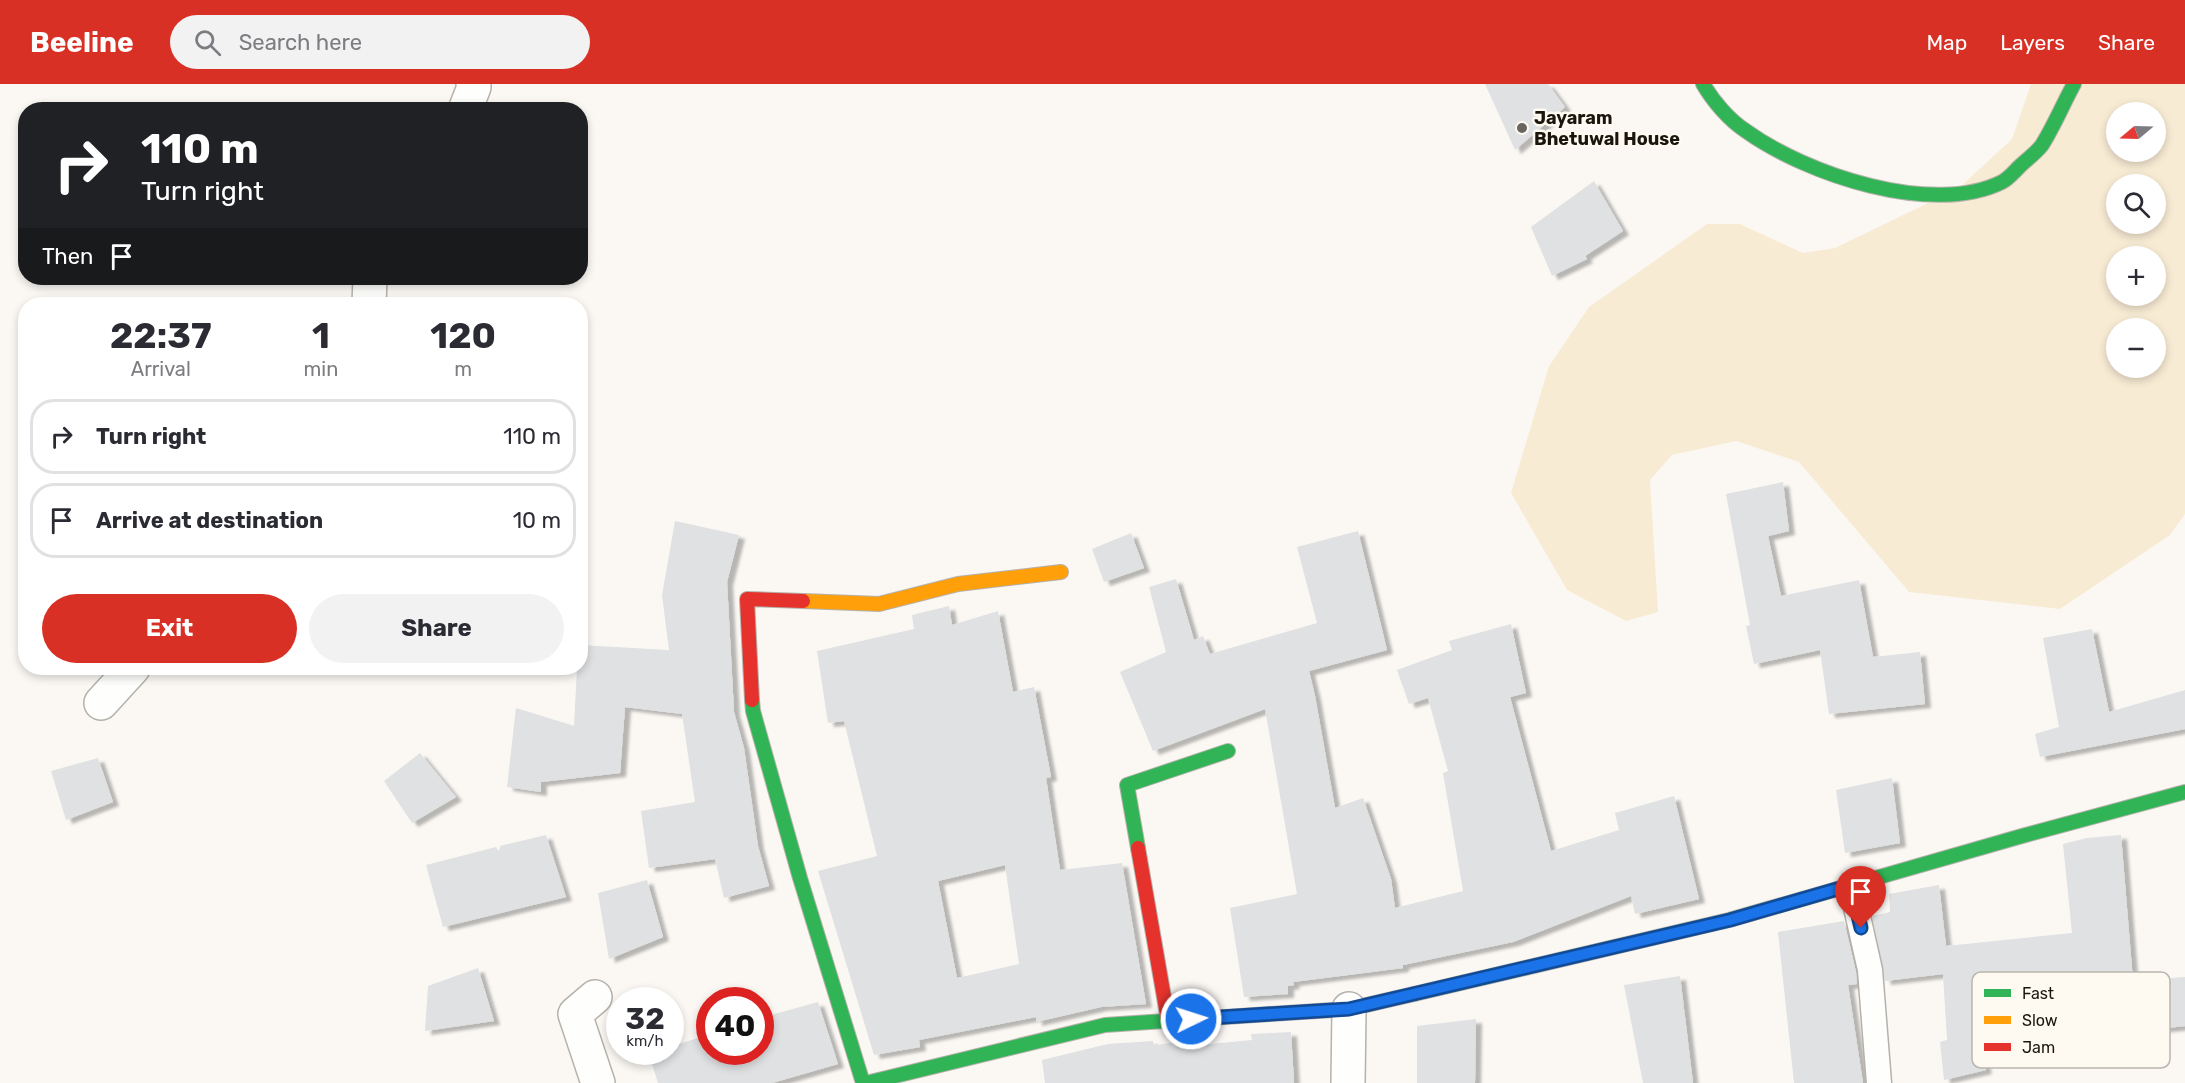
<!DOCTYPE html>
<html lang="en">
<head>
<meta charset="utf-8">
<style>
	:root { --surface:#fff; --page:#f2f2f3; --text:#2b2b33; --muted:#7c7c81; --line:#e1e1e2; --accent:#d93025 }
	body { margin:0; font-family:Rubik,sans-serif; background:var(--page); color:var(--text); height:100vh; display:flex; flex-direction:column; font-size:22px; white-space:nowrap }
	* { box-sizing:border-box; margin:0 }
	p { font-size:20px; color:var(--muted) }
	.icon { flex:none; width:33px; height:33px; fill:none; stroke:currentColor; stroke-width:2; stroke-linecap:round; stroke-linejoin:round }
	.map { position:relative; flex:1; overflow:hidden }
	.panel { position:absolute; left:18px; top:213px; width:570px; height:378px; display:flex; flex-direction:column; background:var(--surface); border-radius:24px; box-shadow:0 3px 9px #0003 }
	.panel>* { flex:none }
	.banner { position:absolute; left:18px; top:18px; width:570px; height:183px; border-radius:24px; box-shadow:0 3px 9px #0003; background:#202124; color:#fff; overflow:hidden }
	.needle { width:39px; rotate:251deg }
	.controls { position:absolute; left:2106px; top:18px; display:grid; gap:12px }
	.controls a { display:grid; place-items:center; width:60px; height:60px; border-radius:50%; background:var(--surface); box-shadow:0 3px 9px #0003; font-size:30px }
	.speed { position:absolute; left:606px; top:903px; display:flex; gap:12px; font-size:30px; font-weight:700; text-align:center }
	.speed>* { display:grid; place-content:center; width:78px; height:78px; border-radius:50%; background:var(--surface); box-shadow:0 3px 9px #0003; line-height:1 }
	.speed small { font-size:15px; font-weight:400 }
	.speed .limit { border:9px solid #d22; background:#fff; color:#111 }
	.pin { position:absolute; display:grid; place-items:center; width:51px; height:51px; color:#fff; margin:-62px -26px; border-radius:50% 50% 50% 0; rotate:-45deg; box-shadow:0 0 6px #0007 }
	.pin .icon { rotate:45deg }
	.me { position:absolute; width:66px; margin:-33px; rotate:86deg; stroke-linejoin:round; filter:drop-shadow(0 0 4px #0008) }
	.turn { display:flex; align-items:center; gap:21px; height:126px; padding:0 24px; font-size:27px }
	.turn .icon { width:78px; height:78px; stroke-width:2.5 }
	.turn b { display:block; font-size:42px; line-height:51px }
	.then { display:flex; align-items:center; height:57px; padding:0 24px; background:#0003; gap:12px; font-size:22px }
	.eta { display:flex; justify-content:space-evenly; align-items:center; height:102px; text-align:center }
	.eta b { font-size:36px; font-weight:700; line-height:42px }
	.button { display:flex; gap:12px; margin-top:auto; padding:12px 24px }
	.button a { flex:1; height:69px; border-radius:36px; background:var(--accent); color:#fff; font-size:24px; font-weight:700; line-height:69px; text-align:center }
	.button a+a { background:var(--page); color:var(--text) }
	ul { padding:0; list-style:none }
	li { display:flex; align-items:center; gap:18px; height:75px; margin:0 12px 9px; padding:0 12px; border:3px solid var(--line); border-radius:24px }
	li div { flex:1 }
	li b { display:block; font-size:22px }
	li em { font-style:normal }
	header { display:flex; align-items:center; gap:36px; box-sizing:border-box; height:84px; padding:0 30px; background:var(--accent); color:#fff }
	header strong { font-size:28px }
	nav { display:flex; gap:33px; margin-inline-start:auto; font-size:21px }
	.search { width:420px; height:54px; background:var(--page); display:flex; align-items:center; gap:15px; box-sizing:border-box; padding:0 21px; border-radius:33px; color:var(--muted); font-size:22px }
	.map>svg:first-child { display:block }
	.green { fill:#f8ebd4; fill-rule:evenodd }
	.building { fill:#dfe1e2; fill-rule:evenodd; filter:url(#shadow) }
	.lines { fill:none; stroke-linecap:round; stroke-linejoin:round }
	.lane-casing { stroke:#b5b1ab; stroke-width:27 }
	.street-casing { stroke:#b5b1ab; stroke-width:36 }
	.fast-casing { stroke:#b5b1ab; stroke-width:16 }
	.slow-casing { stroke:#b5b1ab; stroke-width:16 }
	.jam-casing { stroke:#b5b1ab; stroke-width:16 }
	.lane { stroke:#fefefd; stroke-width:24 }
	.street { stroke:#fefefd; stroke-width:33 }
	.fast { stroke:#30b455; stroke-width:14 }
	.slow { stroke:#ff9f0a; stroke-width:14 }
	.jam { stroke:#e5322d; stroke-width:14 }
	.route-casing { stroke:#114b97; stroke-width:15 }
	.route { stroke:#1a73e8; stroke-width:10 }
	.poi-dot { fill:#69655e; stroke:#fef9f1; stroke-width:2 }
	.labels { text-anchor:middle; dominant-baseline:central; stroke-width:5; stroke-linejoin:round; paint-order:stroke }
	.poi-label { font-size:18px; font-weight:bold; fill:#1a160e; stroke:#fef9f1; text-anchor:start }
	.key { fill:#fef9f1; stroke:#bab5ad; stroke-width:1.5 }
	.key-label { font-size:16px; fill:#1a160e }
</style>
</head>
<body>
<header>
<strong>Beeline</strong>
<div class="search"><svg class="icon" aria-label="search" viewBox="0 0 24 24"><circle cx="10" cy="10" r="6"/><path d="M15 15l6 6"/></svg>Search here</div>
<nav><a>Map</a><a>Layers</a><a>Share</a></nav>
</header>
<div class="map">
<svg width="2185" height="999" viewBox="0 0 2185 999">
	<defs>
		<filter id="shadow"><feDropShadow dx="6" dy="4" stdDeviation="1.5" flood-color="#0004"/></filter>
	</defs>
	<rect width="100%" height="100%" fill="#fbf8f4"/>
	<path class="green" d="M2031,0H2185V430L2170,451L2060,525L1909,508L1799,378L1736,357L1672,371L1650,396L1658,528L1626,537L1567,506L1511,409L1549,282L1589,223L1707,140H1740L1803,169L1835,164L1959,104L2012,55ZM2116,28H2156V68H2116ZM2116,100H2156V140H2116ZM2116,172H2156V212H2116ZM2116,244H2156V284H2116Z"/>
	<g class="building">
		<path d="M1485,0H1548L1565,23L1515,66Z"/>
		<path d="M1594,97L1623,147L1585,172L1587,175L1552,192L1531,143Z"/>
		<path d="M1783,398L1789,447L1768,452L1781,512L1859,496L1873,573L1920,568L1925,620L1829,630L1820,566L1754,580L1746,542L1750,541L1726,410Z"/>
		<path d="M675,437L739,451L727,498L734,628L744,664L758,762L769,802L724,814L715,775L649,784L641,727L695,718L682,630L625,623L620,689L541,698V708L507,703L516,624L574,642L577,584H580V561L669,566L662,511Z"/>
		<path d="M1358,447L1387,566L1309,587L1315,612L1335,724L1363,714L1391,795L1395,824L1463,807L1443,689L1448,687L1428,614L1409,620L1397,586L1452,566L1449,557L1511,540L1526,609L1510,613L1551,767L1619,746L1615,729L1674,712L1699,815L1635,830L1631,812L1513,858L1403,881V884L1293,898L1294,901L1288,902V910L1244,913L1230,824L1297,810L1265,625L1153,667L1120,588L1166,568L1149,503L1176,495L1194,556L1203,552L1210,570L1317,539L1297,463Z"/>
		<path d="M1131,449L1144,484L1104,498L1092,465Z"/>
		<path d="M949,522L952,541L998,527L1013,608L1034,603L1051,693L1046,694L1060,786L1122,779L1146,920L1101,923L1036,938V933L919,956L920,963L874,971L818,787L877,772L844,637L828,639L817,567L914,545L912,531ZM1005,781L1019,880L957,894L938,797Z"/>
		<path d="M2092,545L2109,628L2185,606V645L2040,673L2035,650L2059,643L2043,554Z"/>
		<path d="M420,669L456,713L412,739L384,697Z"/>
		<path d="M98,674L113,718L66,736L51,687Z"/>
		<path d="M1892,694L1900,759L1845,769L1836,706Z"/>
		<path d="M546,751L566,813L443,843L426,781L496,763L499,768L500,762Z"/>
		<path d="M2121,751L2133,897L2185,893V942L2131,948H2078L2079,909L1980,921L1982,941L1975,942L1986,986L1944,996L1940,958L1947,956L1943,890L1885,897L1872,832L1890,828L1889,810L1939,801L1946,862L2072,849L2063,760L2087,754Z"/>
		<path d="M647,796L663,853L609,875L598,809Z"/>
		<path d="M1844,837L1856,888L1857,900L1848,901L1863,999H1794L1778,848Z"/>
		<path d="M478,884L494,937L425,947L428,902Z"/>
		<path d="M1680,892L1693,999H1643L1624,901Z"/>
		<path d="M818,918L838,980L772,999H658L649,971L657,968H670V963L710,950V968H760V934Z"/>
		<path d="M1476,935L1475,999H1417V942Z"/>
		<path d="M1291,948L1294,999H1045L1042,976L1108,960L1153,957L1154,962L1188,955L1189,962L1252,956L1251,950Z"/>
	</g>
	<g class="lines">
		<defs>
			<path id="lane" d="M1851,801L1870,886L1879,999"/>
			<g id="street">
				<path d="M465,26L474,3L473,0"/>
				<path d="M369,220L370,194"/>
				<path d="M101,619L133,584"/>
				<path d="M595,913L575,930L598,999"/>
				<path d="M1348,999L1349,925"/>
			</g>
			<g id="fast">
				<path d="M1703,0C1713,17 1729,36 1746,47C1806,90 1932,133 2002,98C2008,95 2014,88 2019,83C2026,76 2036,69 2042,61C2054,42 2063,20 2074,0"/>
				<path d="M752,616L753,627L800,794L863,999"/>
				<path d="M1138,764L1127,701L1228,667"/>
				<path d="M1414,910L1729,836L2022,752L2185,708"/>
				<path d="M866,999L1105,941L1270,930"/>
			</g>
			<path id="slow" d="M803,517L879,520L958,500L1061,488"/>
			<g id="jam">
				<path d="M752,616L747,515L803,517"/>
				<path d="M1138,764L1168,936"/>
				<path d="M1270,930L1349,925L1414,910"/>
			</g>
		</defs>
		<use href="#lane" class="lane-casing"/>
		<use href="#street" class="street-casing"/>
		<use href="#fast" class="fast-casing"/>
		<use href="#slow" class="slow-casing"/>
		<use href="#jam" class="jam-casing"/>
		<use href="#lane" class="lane"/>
		<use href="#street" class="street"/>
		<use href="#fast" class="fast"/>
		<use href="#slow" class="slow"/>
		<use href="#jam" class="jam"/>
	</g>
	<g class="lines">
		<defs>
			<path id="route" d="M1191,935L1349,925L1730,836L1851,801L1861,844"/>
		</defs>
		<use href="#route" class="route-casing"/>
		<use href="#route" class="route"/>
	</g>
	<circle class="poi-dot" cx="1522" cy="44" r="6"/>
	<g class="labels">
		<g class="poi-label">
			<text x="1534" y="34">Jayaram<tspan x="1534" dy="21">Bhetuwal House</tspan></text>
		</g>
	</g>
	<rect x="1972" y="888" width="198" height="96" rx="9" class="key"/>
	<rect x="1984" y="905" width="27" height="8" fill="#30b455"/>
	<rect x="1984" y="932" width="27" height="8" fill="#ff9f0a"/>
	<rect x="1984" y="959" width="27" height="8" fill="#e5322d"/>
	<g class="key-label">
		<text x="2022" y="915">Fast</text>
		<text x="2022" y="942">Slow</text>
		<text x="2022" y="969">Jam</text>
	</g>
</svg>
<div class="controls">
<a><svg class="needle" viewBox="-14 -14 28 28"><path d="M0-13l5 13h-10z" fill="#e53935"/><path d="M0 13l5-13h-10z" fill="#7c7c81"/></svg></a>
<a><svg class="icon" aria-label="search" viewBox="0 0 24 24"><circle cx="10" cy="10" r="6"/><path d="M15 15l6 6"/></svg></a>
<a>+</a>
<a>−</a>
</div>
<div class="speed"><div>32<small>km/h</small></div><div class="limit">40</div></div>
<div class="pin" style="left:1861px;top:844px;background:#d93025"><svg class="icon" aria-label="arrive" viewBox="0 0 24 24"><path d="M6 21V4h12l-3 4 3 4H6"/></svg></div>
<svg class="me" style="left:1191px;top:935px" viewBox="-20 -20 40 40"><circle r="17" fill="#1a73e8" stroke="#fff" stroke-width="3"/><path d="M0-11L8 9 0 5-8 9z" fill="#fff"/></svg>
<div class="banner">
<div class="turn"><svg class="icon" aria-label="right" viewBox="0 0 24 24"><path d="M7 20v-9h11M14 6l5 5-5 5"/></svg><div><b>110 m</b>Turn right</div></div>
<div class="then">Then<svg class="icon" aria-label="arrive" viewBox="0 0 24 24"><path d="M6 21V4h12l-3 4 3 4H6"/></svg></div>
</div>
<section class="panel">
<div class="eta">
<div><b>22:37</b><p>Arrival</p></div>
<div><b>1</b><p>min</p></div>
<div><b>120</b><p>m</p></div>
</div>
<ul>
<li><svg class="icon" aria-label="right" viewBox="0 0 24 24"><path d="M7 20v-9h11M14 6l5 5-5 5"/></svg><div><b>Turn right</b></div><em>110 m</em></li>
<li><svg class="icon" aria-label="arrive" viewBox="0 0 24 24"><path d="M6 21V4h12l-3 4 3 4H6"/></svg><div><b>Arrive at destination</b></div><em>10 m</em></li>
</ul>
<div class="button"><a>Exit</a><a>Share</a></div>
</section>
</div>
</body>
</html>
